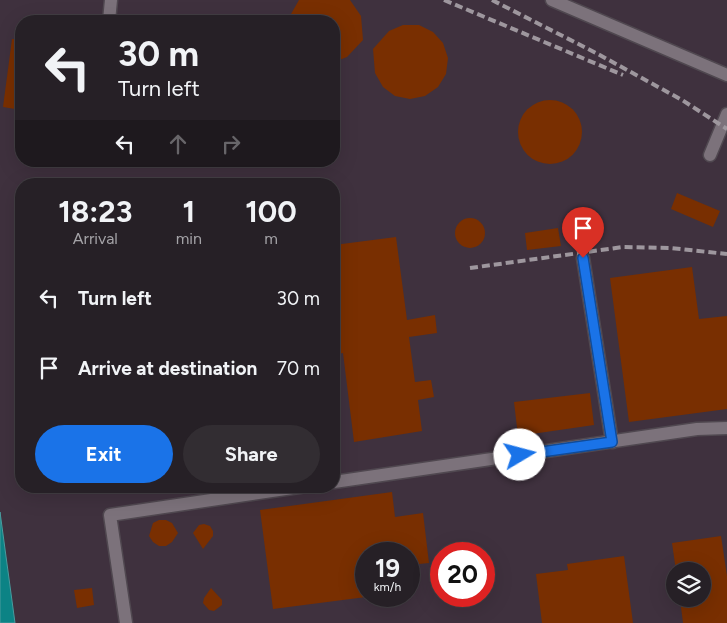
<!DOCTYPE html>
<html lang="en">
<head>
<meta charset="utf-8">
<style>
	:root { --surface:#262026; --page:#322d32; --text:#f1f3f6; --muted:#a4a3a7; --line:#423e43; --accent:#1a73e8 }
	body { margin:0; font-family:Figtree,sans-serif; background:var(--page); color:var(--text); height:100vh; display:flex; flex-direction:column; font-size:19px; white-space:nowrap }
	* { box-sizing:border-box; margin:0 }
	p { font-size:16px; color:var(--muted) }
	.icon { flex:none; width:28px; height:28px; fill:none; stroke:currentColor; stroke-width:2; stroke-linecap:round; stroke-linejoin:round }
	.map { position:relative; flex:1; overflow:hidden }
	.details { position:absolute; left:15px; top:178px; width:325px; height:315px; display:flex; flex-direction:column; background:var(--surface); border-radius:20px; box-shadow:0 5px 20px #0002,0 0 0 1px var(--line) }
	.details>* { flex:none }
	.top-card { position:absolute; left:15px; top:15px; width:325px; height:152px; border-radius:20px; box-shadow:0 5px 20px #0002,0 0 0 1px var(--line); background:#262026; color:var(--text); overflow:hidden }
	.controls { position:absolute; left:666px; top:562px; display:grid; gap:10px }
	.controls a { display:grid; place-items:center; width:45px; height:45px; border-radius:50%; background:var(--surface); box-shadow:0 5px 20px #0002,0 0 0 1px var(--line); font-size:25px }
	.speed { position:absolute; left:355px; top:542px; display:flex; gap:10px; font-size:25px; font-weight:700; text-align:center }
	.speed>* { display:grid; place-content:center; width:65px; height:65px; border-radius:50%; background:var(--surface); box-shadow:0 5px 20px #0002,0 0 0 1px var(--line); line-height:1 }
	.speed small { font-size:12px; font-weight:400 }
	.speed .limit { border:8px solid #d22; background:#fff; color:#111 }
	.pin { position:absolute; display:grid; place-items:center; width:42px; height:42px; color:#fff; margin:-51px -21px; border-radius:50% 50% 50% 0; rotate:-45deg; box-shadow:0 0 5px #0007 }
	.pin .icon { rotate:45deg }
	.me { position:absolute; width:55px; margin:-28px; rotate:82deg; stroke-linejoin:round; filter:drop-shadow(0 0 4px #0008) }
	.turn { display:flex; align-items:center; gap:18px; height:105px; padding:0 20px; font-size:22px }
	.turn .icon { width:65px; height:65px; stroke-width:2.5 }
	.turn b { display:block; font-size:35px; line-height:42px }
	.lanes { display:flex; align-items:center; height:48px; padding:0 20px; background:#0003; justify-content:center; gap:25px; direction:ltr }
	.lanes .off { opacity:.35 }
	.eta { display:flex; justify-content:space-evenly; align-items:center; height:85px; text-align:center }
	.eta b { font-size:30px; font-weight:700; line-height:35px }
	.action { display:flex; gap:10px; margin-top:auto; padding:10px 20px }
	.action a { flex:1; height:58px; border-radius:30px; background:var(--accent); color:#fff; font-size:20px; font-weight:700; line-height:58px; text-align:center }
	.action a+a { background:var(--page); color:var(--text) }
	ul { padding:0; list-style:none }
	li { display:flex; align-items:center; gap:15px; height:70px; padding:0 20px }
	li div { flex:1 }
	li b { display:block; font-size:19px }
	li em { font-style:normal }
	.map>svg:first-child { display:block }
	.built { fill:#3f313e; fill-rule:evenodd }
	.water { fill:#0c8385; stroke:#4a9b9e }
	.building { fill:#792f01 }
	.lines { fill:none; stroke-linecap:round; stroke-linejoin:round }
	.minor-casing { stroke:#504850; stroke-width:15 }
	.minor { stroke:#7c727b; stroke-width:12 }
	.rail { stroke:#9e979e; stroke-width:4; stroke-dasharray:8 4; stroke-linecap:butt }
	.route-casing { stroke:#114b97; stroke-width:12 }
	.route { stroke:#1a73e8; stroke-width:9 }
</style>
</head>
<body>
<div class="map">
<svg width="727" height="623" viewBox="0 0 727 623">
	<rect width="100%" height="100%" fill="#322a32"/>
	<path class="built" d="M0,0H727V623H15L0,512ZM21,21H334V161H21ZM21,184H334V486H21ZM366,554H409V596H366ZM441,554H484V596H441ZM675,571H702V599H675Z"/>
	<path class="water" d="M0,512L15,623H0Z"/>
	<g class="building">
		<path d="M299,0H350L361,16L363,40L347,57L334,62V21H287Z"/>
		<path d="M403,25H419L433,32L443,43L448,58L446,74L438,87L425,96L410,99L395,96L383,87L375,73L373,49L389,31Z"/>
		<path d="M12,39L21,40V110L3,107Z"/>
		<circle cx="550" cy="132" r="32"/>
		<path d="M677,193L720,211L713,227L671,209Z"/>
		<circle cx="470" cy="233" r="15"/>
		<path d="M558,228L561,246L527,250L525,233Z"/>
		<path d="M396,237L407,320L435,315L437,333L409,337L415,382L431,380L434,397L418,400L422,431L354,442L343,353L334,355V333H340L334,286V245Z"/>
		<path d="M692,267L699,319L727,316V409L629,422L610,278Z"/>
		<path d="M590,393L594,425L518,436L514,402Z"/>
		<path d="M392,492L395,517L423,513L429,563L409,565V554H366V597L273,609L260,510Z"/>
		<path d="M159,520H166L172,523L178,533L172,542L166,546H159L153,542L149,536L153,523Z"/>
		<path d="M204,524L210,526L213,531V536L203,549L193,533L199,525Z"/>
		<path d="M721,536L727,576V623H683L680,599H702V571H676L672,543Z"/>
		<path d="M624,556L633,623H542L536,574L568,570L567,564Z"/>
		<path d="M92,588L94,605L77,608L74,590Z"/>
		<path d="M211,588L222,600V605L214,611L209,610L203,603L204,598Z"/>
	</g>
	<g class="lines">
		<defs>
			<g id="minor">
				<path d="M552,0L727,75"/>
				<path d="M109,21L111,0"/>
				<path d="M710,155L727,114"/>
				<path d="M583,258L612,442"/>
				<path d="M334,482L697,429L727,428"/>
				<path d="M126,623L110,515L306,486"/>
			</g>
		</defs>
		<use href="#minor" class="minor-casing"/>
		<use href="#minor" class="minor"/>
		<g class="rail">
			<path d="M444,0L623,75"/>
			<path d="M492,0L596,53L682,100L727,129"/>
			<path d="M470,268L623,247L670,248L727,254"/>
		</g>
	</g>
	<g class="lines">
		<defs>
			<path id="route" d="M520,455L612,442L583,258"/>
		</defs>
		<use href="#route" class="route-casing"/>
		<use href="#route" class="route"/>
	</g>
</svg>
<div class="controls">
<a><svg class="icon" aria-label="layers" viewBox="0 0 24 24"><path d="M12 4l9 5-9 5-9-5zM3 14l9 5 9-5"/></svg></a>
</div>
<div class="speed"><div>19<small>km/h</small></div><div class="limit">20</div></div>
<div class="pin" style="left:583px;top:258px;background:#d93025"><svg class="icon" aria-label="arrive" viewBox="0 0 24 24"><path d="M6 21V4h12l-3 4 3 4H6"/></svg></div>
<svg class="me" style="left:520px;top:455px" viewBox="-20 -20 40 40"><circle r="19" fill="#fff"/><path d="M0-13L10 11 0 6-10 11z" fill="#1a73e8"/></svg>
<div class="top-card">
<div class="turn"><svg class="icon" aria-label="left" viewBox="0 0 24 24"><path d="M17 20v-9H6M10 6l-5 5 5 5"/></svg><div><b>30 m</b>Turn left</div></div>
<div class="lanes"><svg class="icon" aria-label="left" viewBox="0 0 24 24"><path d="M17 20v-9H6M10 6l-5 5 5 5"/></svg><svg class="icon off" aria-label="ahead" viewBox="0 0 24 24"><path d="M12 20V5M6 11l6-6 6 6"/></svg><svg class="icon off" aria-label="right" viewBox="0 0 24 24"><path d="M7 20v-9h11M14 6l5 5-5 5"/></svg></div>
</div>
<section class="details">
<div class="eta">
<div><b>18:23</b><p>Arrival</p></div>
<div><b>1</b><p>min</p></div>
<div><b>100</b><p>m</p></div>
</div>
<ul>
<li><svg class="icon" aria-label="left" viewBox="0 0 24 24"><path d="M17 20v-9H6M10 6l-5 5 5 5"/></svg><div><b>Turn left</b></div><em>30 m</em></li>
<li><svg class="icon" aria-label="arrive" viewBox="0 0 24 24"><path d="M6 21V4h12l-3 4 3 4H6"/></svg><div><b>Arrive at destination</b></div><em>70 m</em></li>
</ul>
<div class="action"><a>Exit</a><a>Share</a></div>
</section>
</div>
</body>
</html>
